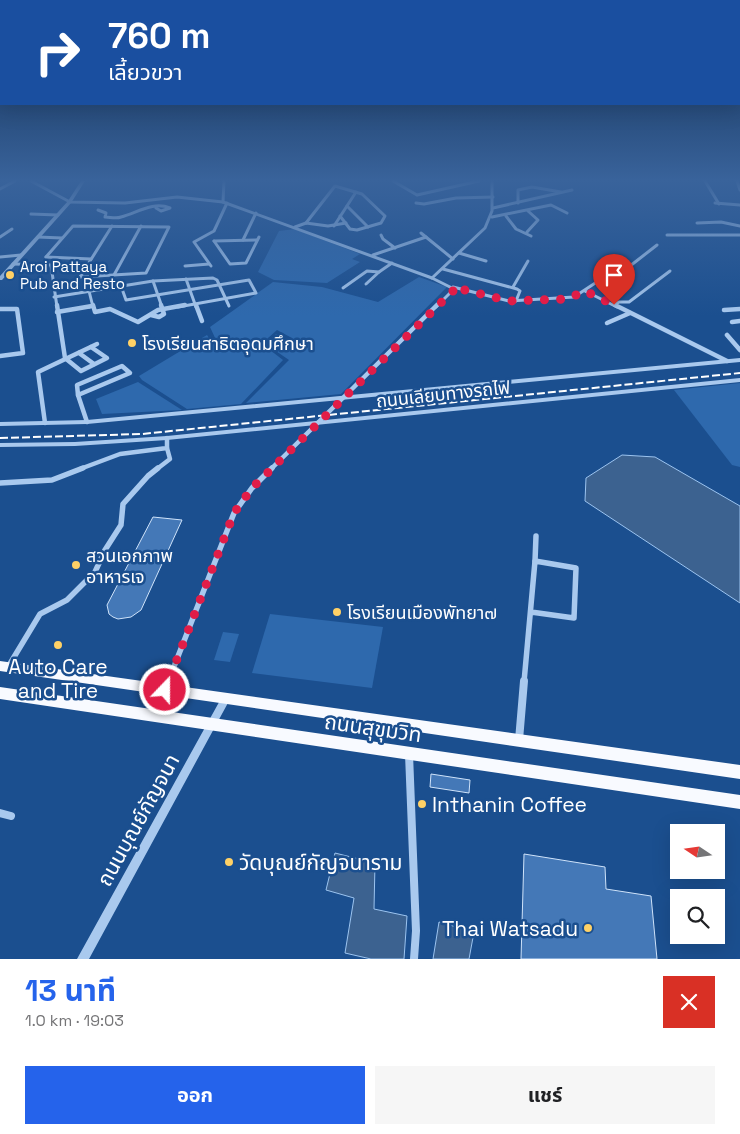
<!DOCTYPE html>
<html lang="th">
<head>
<meta charset="utf-8">
<style>
	:root { --surface:#fff; --page:#f6f6f6; --text:#202124; --muted:#757577; --accent:#2563eb }
	body { margin:0; font-family:"Space Grotesk","Noto Sans Thai",sans-serif; background:var(--page); color:var(--text); height:100vh; display:flex; flex-direction:column; font-size:19px; white-space:nowrap }
	* { box-sizing:border-box; margin:0 }
	p { font-size:16px; color:var(--muted) }
	.icon { flex:none; width:28px; height:28px; fill:none; stroke:currentColor; stroke-width:2; stroke-linecap:round; stroke-linejoin:round }
	.map { position:relative; height:959px; overflow:hidden }
	.side { display:flex; flex-direction:column; background:var(--surface); flex:1 }
	.side>* { flex:none }
	.hud { position:absolute; left:0px; top:0px; width:740px; height:105px; box-shadow:0 5px 20px #0002; background:#1a4fa0; color:#fff; overflow:hidden }
	.needle { width:32px; rotate:283deg }
	.buttons { position:absolute; left:670px; top:824px; display:grid; gap:10px }
	.buttons a { display:grid; place-items:center; width:55px; height:55px; border-radius:0px; background:var(--surface); box-shadow:0 5px 20px #0002; font-size:25px }
	.pin { position:absolute; display:grid; place-items:center; width:42px; height:42px; color:#fff; margin:-51px -21px; border-radius:50% 50% 50% 0; rotate:-45deg; box-shadow:0 0 5px #0007 }
	.pin .icon { rotate:45deg }
	.me { position:absolute; width:55px; margin:-28px; rotate:22deg; stroke-linejoin:round; filter:drop-shadow(0 0 4px #0008) }
	.turn { display:flex; align-items:center; gap:18px; height:105px; padding:0 25px; font-size:22px }
	.turn .icon { width:65px; height:65px; stroke-width:2.5 }
	.turn b { display:block; font-size:35px; line-height:42px }
	.round { display:grid; place-items:center; flex:none; width:52px; height:52px; border-radius:0px; background:var(--page) }
	.headline { display:flex; align-items:center; justify-content:space-between; height:85px; padding:0 25px }
	h1 { font-size:30px; font-weight:700; line-height:38px; color:var(--accent) }
	.cta { display:flex; gap:10px; margin-top:auto; padding:10px 25px }
	.cta a { flex:1; height:58px; border-radius:0px; background:var(--accent); color:#fff; font-size:20px; font-weight:700; line-height:58px; text-align:center }
	.cta a+a { background:var(--page); color:var(--text) }
	.map>svg:first-child { display:block }
	.green { fill:#2e69ad }
	.water { fill:#3c6290; stroke:#9cc4f0 }
	.building { fill:#4478b7; stroke:#cfe3fa }
	.lines { fill:none; stroke-linecap:round; stroke-linejoin:round }
	.minor-far3 { stroke:#a9c9ee; stroke-width:3 }
	.minor-far2 { stroke:#a9c9ee; stroke-width:4.5 }
	.minor-far1 { stroke:#a9c9ee; stroke-width:5.5 }
	.minor { stroke:#a9c9ee; stroke-width:8 }
	.tertiary { fill:#a9c9ee; fill-rule:evenodd }
	.trunk { fill:#f8faff; fill-rule:evenodd }
	.rail { stroke:#fff; stroke-width:2; stroke-dasharray:8 3; stroke-linecap:butt }
	.route { stroke:#e11d48; stroke-width:9; stroke-dasharray:0 16.2 }
	.poi-dot { fill:#ffd166; stroke:#1b4f8f; stroke-width:2 }
	.labels { text-anchor:middle; dominant-baseline:central; stroke-width:5; stroke-linejoin:round; paint-order:stroke }
	.far-poi-label { font-size:15px; fill:#fff; stroke:#1b4f8f; text-anchor:start }
	.poi-label { font-size:18px; fill:#fff; stroke:#1b4f8f; text-anchor:start }
	.street-label { font-size:18px; fill:#fff; stroke:#1b4f8f }
	.near-poi-label { font-size:21px; fill:#fff; stroke:#1b4f8f; text-anchor:start }
	.near-street-label { font-size:21px; fill:#fff; stroke:#1b4f8f }
</style>
</head>
<body>
<div class="map">
<svg width="740" height="959" viewBox="0 0 740 959">
	<rect width="100%" height="100%" fill="#1b4f8f"/>
	<g class="green">
		<path d="M295,229L360,254L352,259L360,262L327,283L274,280L258,272L279,231Z"/>
		<path d="M419,277L447,287L341,394L246,403L289,360L273,349L292,338L277,330L258,347L216,340L210,327L273,282L322,287L378,302Z"/>
		<path d="M276,334L285,339L270,350L283,360L241,404L187,409L142,380L139,376L207,335L211,341L260,349Z"/>
		<path d="M138,382L182,410L102,414L96,399Z"/>
		<path d="M740,383V467L732,465L674,390Z"/>
		<path d="M270,614L383,627L372,688L252,673Z"/>
		<path d="M223,632L239,634L230,662L214,660Z"/>
	</g>
	<g class="water">
		<path d="M622,455L655,457L740,506V603L585,501L586,478Z"/>
		<path d="M335,853L375,863L374,909L407,916L404,959H371L345,953L354,898L326,890Z"/>
		<path d="M439,922L474,932L469,959H433Z"/>
	</g>
	<g class="building">
		<path d="M153,517L182,520L141,610L131,617L118,619L113,617L109,614L107,605Z"/>
		<path d="M431,774L470,780L469,793L430,787Z"/>
		<path d="M524,854L605,867L606,889L651,896L657,959H521Z"/>
	</g>
	<g class="lines">
		<g class="minor-far3">
			<path d="M31,181L70,202L125,203L177,197L223,202L432,278L454,289L436,307"/>
			<path d="M393,181L417,195L479,181"/>
			<path d="M705,181L719,204"/>
			<path d="M737,181L740,190"/>
			<path d="M0,189L15,181"/>
			<path d="M223,202L224,181"/>
			<path d="M416,203L424,204L456,198L493,197"/>
			<path d="M518,203V190L532,187L561,192"/>
			<path d="M715,203L740,205"/>
			<path d="M347,206L368,227"/>
			<path d="M493,208L572,190"/>
			<path d="M98,210L106,213L105,217C110,217 116,219 121,217C137,213 153,201 170,208L161,211L156,208"/>
			<path d="M31,214L58,215"/>
			<path d="M506,216L516,229L531,236"/>
			<path d="M492,217L551,205L567,213"/>
			<path d="M306,223L335,186L362,194L385,216L381,223L357,230L350,229L340,216"/>
			<path d="M697,223L721,222L740,226"/>
			<path d="M334,226L356,192"/>
			<path d="M295,227L306,223L328,226L346,223"/>
			<path d="M527,232L538,220L528,211"/>
			<path d="M421,233L453,259"/>
			<path d="M381,235L383,239L395,248"/>
			<path d="M667,235H740"/>
			<path d="M0,237L12,229"/>
			<path d="M38,237L62,238"/>
			<path d="M243,240L256,213"/>
			<path d="M214,241L230,264L246,263L259,237"/>
			<path d="M214,241L257,240"/>
			<path d="M459,253L486,261"/>
			<path d="M373,255L426,237"/>
			<path d="M0,257L21,255"/>
			<path d="M46,257L73,226L169,227L146,273L80,277"/>
			<path d="M46,257L91,259"/>
			<path d="M13,264L51,265L57,307"/>
			<path d="M185,266L209,264"/>
			<path d="M211,266L194,242L214,231L227,203"/>
			<path d="M443,269L517,289L520,291L516,301"/>
			<path d="M114,275L141,226"/>
			<path d="M80,277L112,226"/>
			<path d="M432,278L485,228L492,211V181"/>
			<path d="M186,279L196,307"/>
			<path d="M153,281L162,307"/>
			<path d="M366,284L379,272"/>
			<path d="M121,286L126,300L249,280L256,293L178,307"/>
			<path d="M453,287L509,301L574,297L615,270L630,266L657,245"/>
			<path d="M513,287L528,261"/>
			<path d="M343,288L367,271L379,272L392,263"/>
			<path d="M89,291L93,307"/>
			<path d="M585,291L617,307"/>
			<path d="M54,297L153,281L213,278L217,280L229,306"/>
			<path d="M614,305L619,302H629L670,271"/>
			<path d="M89,307L92,306"/>
		</g>
		<g class="minor-far2">
			<path d="M57,305L65,358L81,371L107,358L91,347"/>
			<path d="M93,305L95,312L110,309L138,322L158,310L185,305"/>
			<path d="M196,305L202,321"/>
			<path d="M615,305L727,361"/>
			<path d="M0,309H17L23,353L0,356"/>
			<path d="M724,310L740,309"/>
			<path d="M57,312L92,306"/>
			<path d="M151,315L159,317L164,314L161,305"/>
			<path d="M732,322L740,321"/>
			<path d="M607,323L630,313"/>
			<path d="M727,335L740,350"/>
			<path d="M79,353L94,364"/>
			<path d="M122,366L130,373L78,395L77,385Z"/>
			<path d="M78,395L87,422"/>
			<path d="M45,423L38,372L97,344"/>
			<path d="M80,469L120,454L167,448V438"/>
			<path d="M157,469L170,459L167,448"/>
			<path d="M271,469L437,305"/>
		</g>
		<g class="minor-far1">
			<path d="M0,483L52,480L83,468"/>
			<path d="M535,561L536,536"/>
			<path d="M8,667L40,614L67,600L95,572L105,550L121,525L123,504L148,476L158,468"/>
			<path d="M168,682L234,513L252,488L272,468"/>
			<path d="M524,682L535,561L576,568L574,618L531,612"/>
		</g>
		<g class="minor">
			<path d="M165,689L168,681"/>
			<path d="M519,740L524,681"/>
			<path d="M409,754L416,931L414,959"/>
			<path d="M0,813L11,816"/>
		</g>
		<g class="tertiary">
			<path d="M81,181H85L71,203L2,280H0V276L68,201Z"/>
			<path d="M740,358V362L87,424L0,426V422L87,420Z"/>
			<path d="M740,378V382L167,440L75,446L0,447V443L75,442L167,436Z"/>
			<path d="M226,694L229,695L231,698L229,701L89,959H77L223,695Z"/>
		</g>
		<g class="trunk">
			<path d="M0,661L740,765V779L0,671Z"/>
			<path d="M0,687L740,795V809L0,699Z"/>
		</g>
		<path class="rail" d="M0,438L142,434L740,373"/>
	</g>
	<linearGradient id="sky" x2="0" y2="1"><stop stop-color="#0f2b4f"/><stop offset="0.57" stop-color="#39639b"/><stop offset="1" stop-color="#39639b" stop-opacity="0"/></linearGradient>
	<rect width="740" height="316" fill="url(#sky)"/>
	<g class="lines">
		<path class="route" d="M165,690L234,513L252,488L453,291V287L509,301L567,299L585,291L614,305"/>
	</g>
	<g class="poi-dot">
		<circle cx="10" cy="275" r="5"/>
		<circle cx="132" cy="343" r="5"/>
		<circle cx="76" cy="565" r="5"/>
		<circle cx="337" cy="612" r="5"/>
		<circle cx="58" cy="645" r="5"/>
		<circle cx="422" cy="804" r="5"/>
		<circle cx="229" cy="862" r="5"/>
		<circle cx="588" cy="928" r="5"/>
	</g>
	<g class="labels">
		<g class="far-poi-label">
			<text x="20" y="266">Aroi Pattaya<tspan x="20" dy="17">Pub and Resto</tspan></text>
		</g>
		<g class="poi-label">
			<text x="142" y="343">โรงเรียนสาธิตอุดมศึกษา</text>
			<text x="86" y="555">สวนเอกภาพ<tspan x="86" dy="21">อาหารเจ</tspan></text>
			<text x="347" y="612">โรงเรียนเมืองพัทยา๗</text>
		</g>
		<g class="street-label">
			<text transform="translate(443 394) rotate(-6)">ถนนเลียบทางรถไฟ</text>
		</g>
		<g class="near-poi-label">
			<text x="58" y="666" text-anchor="middle">Auto Care<tspan x="58" dy="24">and Tire</tspan></text>
			<text x="432" y="804">Inthanin Coffee</text>
			<text x="239" y="862">วัดบุณย์กัญจนาราม</text>
			<text x="578" y="928" text-anchor="end">Thai Watsadu</text>
		</g>
		<g class="near-street-label">
			<text transform="translate(373 728) rotate(8)">ถนนสุขุมวิท</text>
			<text transform="translate(138 820) rotate(-61)">ถนนบุณย์กัญจนา</text>
		</g>
	</g>
</svg>
<div class="buttons">
<a><svg class="needle" viewBox="-14 -14 28 28"><path d="M0-13l5 13h-10z" fill="#e53935"/><path d="M0 13l5-13h-10z" fill="#757577"/></svg></a>
<a><svg class="icon" aria-label="search" viewBox="0 0 24 24"><circle cx="10" cy="10" r="6"/><path d="M15 15l6 6"/></svg></a>
</div>
<div class="pin" style="left:614px;top:305px;background:#d93025"><svg class="icon" aria-label="arrive" viewBox="0 0 24 24"><path d="M6 21V4h12l-3 4 3 4H6"/></svg></div>
<svg class="me" style="left:165px;top:690px" viewBox="-20 -20 40 40"><circle r="17" fill="#e11d48" stroke="#fff" stroke-width="3"/><path d="M0-11L8 9 0 5-8 9z" fill="#fff"/></svg>
<div class="hud">
<div class="turn"><svg class="icon" aria-label="right" viewBox="0 0 24 24"><path d="M7 20v-9h11M14 6l5 5-5 5"/></svg><div><b>760 m</b>เลี้ยวขวา</div></div>
</div>
</div>
<section class="side">
<div class="headline"><div><h1>13 นาที</h1><p>1.0 km · 19:03</p></div><a class="round" style="background:#d93025;color:#fff"><svg class="icon" aria-label="close" viewBox="0 0 24 24"><path d="M6 6l12 12M18 6L6 18"/></svg></a></div>
<div class="cta"><a>ออก</a><a>แชร์</a></div>
</section>
</body>
</html>
